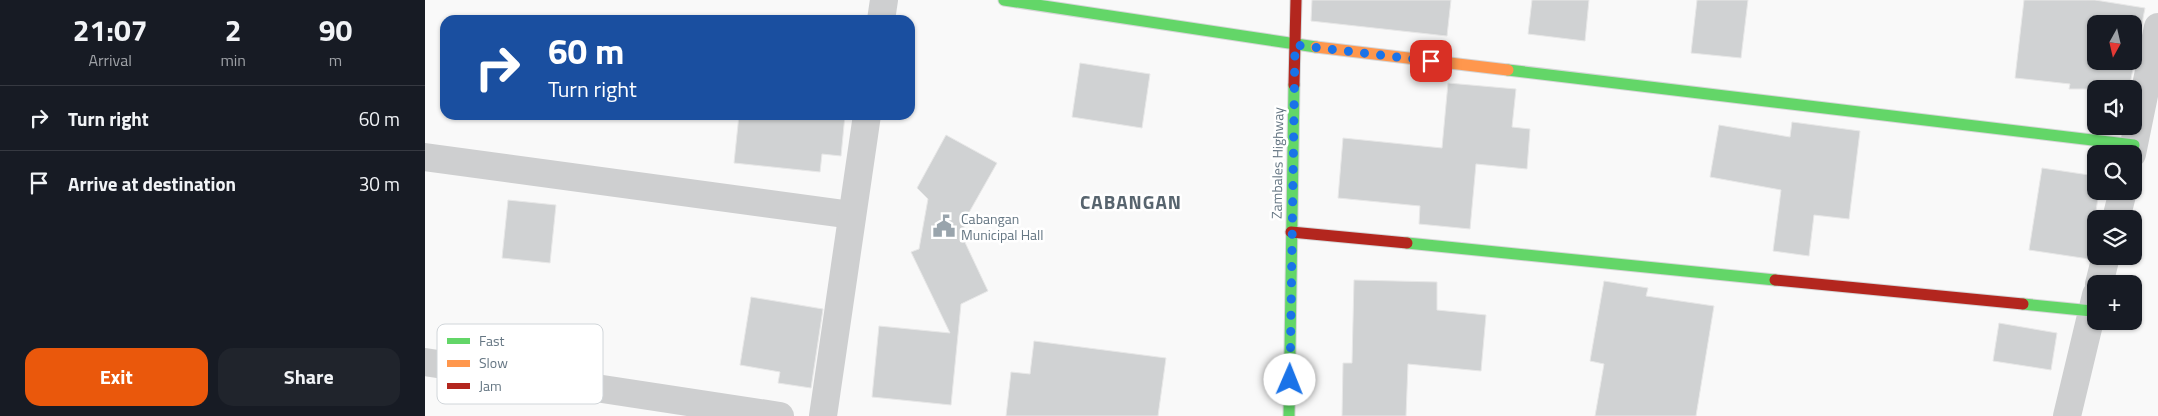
<!DOCTYPE html>
<html lang="en">
<head>
<meta charset="utf-8">
<style>
	:root { --surface:#171b24; --page:#20242c; --text:#f1f3f6; --muted:#9ea1a6; --line:#363941; --accent:#ea580c }
	body { margin:0; font-family:"Titillium Web",sans-serif; background:var(--page); color:var(--text); height:100vh; display:flex; flex-direction:column; font-size:19px; white-space:nowrap }
	* { box-sizing:border-box; margin:0 }
	p { font-size:16px; color:var(--muted) }
	.icon { flex:none; width:28px; height:28px; fill:none; stroke:currentColor; stroke-width:2; stroke-linecap:round; stroke-linejoin:round }
	.map { position:relative; flex:1; overflow:hidden }
	.side { display:flex; flex-direction:column; background:var(--surface); width:425px }
	.side>* { flex:none }
	.top-card { position:absolute; left:15px; top:15px; width:475px; height:105px; border-radius:15px; box-shadow:0 1px 4px #0004; background:#1a4fa0; color:#fff; overflow:hidden }
	.needle { width:32px; rotate:188deg }
	.fabs { position:absolute; left:1662px; top:15px; display:grid; gap:10px }
	.fabs a { display:grid; place-items:center; width:55px; height:55px; border-radius:10px; background:var(--surface); box-shadow:0 1px 4px #0004; font-size:25px }
	.pin { position:absolute; display:grid; place-items:center; width:42px; height:42px; color:#fff; margin:-21px; border-radius:10px; box-shadow:0 2px 8px #0006 }
	.me { position:absolute; width:55px; margin:-28px; rotate:1deg; stroke-linejoin:round; filter:drop-shadow(0 0 4px #0008) }
	.turn { display:flex; align-items:center; gap:18px; height:105px; padding:0 25px; font-size:22px }
	.turn .icon { width:65px; height:65px; stroke-width:2.5 }
	.turn b { display:block; font-size:35px; line-height:42px }
	.eta { display:flex; justify-content:space-evenly; align-items:center; height:85px; text-align:center }
	.eta b { font-size:30px; font-weight:700; line-height:35px }
	.button { display:flex; gap:10px; margin-top:auto; padding:10px 25px }
	.button a { flex:1; height:58px; border-radius:15px; background:var(--accent); color:#fff; font-size:20px; font-weight:700; line-height:58px; text-align:center }
	.button a+a { background:var(--page); color:var(--text) }
	ul { padding:0; list-style:none }
	li { display:flex; align-items:center; gap:15px; height:65px; padding:0 25px; border-top:1px solid var(--line) }
	li div { flex:1 }
	li b { display:block; font-size:19px }
	li em { font-style:normal }
	main { display:flex; flex:1; min-height:0 }
	.map>svg:first-child { display:block }
	.building { fill:#d0d2d3; stroke:#e8e8e8; fill-rule:evenodd }
	.lines { fill:none; stroke-linecap:round; stroke-linejoin:round }
	.fast-casing { stroke:#d5d6d7; stroke-width:13 }
	.slow-casing { stroke:#d5d6d7; stroke-width:13 }
	.jam-casing { stroke:#d5d6d7; stroke-width:13 }
	.street { stroke:#cecfd0; stroke-width:28 }
	.fast { stroke:#63d668; stroke-width:11 }
	.slow { stroke:#ff974d; stroke-width:11 }
	.jam { stroke:#b3261e; stroke-width:11 }
	.route { stroke:#1a73e8; stroke-width:9; stroke-dasharray:0 16.2 }
	.labels { text-anchor:middle; dominant-baseline:central; stroke-width:5; stroke-linejoin:round; paint-order:stroke }
	.street-label { font-size:14px; fill:#657683; stroke:#fff }
	.poi-label { font-size:14px; fill:#657683; stroke:#fff; text-anchor:start }
	.district-label { font-size:19px; font-weight:bold; letter-spacing:1px; fill:#57646e; stroke:#fff }
	.key { fill:#fff; stroke:#d1d6da; stroke-width:1 }
	.key-label { font-size:14px; fill:#657683 }
</style>
</head>
<body>
<main>
<section class="side">
<div class="eta">
<div><b>21:07</b><p>Arrival</p></div>
<div><b>2</b><p>min</p></div>
<div><b>90</b><p>m</p></div>
</div>
<ul>
<li><svg class="icon" aria-label="right" viewBox="0 0 24 24"><path d="M7 20v-9h11M14 6l5 5-5 5"/></svg><div><b>Turn right</b></div><em>60 m</em></li>
<li><svg class="icon" aria-label="arrive" viewBox="0 0 24 24"><path d="M6 21V4h12l-3 4 3 4H6"/></svg><div><b>Arrive at destination</b></div><em>30 m</em></li>
</ul>
<div class="button"><a>Exit</a><a>Share</a></div>
</section>
<div class="map">
<svg width="1733" height="416" viewBox="0 0 1733 416">
	<rect width="100%" height="100%" fill="#f9f9f9"/>
	<g class="building">
		<path d="M887,0H1026L1022,36L886,21Z"/>
		<path d="M1107,0H1164L1160,41L1103,34Z"/>
		<path d="M1272,0H1323L1316,58L1266,53Z"/>
		<path d="M1599,0H1670L1720,8L1704,89H1644L1645,84L1590,78ZM1671,24H1709V61H1671Z"/>
		<path d="M655,63L725,74L717,128L647,117Z"/>
		<path d="M1023,83L1091,89L1087,127L1105,129L1102,169L1051,164L1045,229L994,224L995,206L913,198L918,138L1017,148Z"/>
		<path d="M314,115H420L416,156L397,154L395,172L309,163Z"/>
		<path d="M1367,122L1435,131L1424,219L1389,215L1384,256L1348,251L1356,190L1285,177L1294,125L1365,137Z"/>
		<path d="M521,135L572,163L542,216L537,236L563,291L536,304L526,405L447,397L454,326L525,333L486,252L494,249L503,199L492,188Z"/>
		<path d="M1617,168L1671,176V191H1674L1664,259L1604,250Z"/>
		<path d="M83,200L131,205L125,263L77,258Z"/>
		<path d="M929,280L1012,282V310L1061,315L1056,371L983,364L981,416H917L918,363H927Z"/>
		<path d="M1179,281L1223,288L1221,296L1289,306L1271,416H1170L1179,364L1165,361Z"/>
		<path d="M326,297L398,309L386,388L353,383L355,372L315,365Z"/>
		<path d="M1574,323L1632,333L1626,370L1568,361Z"/>
		<path d="M609,341L741,358L733,416H581L586,372L605,374Z"/>
	</g>
	<g class="lines">
		<defs>
			<g id="fast">
				<path d="M579,0L891,47"/>
				<path d="M1083,70L1709,145"/>
				<path d="M982,243L1350,280"/>
				<path d="M1598,304L1667,311"/>
				<path d="M864,416L869,85"/>
			</g>
			<path id="slow" d="M891,47L1083,70"/>
			<g id="jam">
				<path d="M869,85L871,0"/>
				<path d="M866,232L982,243"/>
				<path d="M1350,280L1598,304"/>
			</g>
		</defs>
		<use href="#fast" class="fast-casing"/>
		<use href="#slow" class="slow-casing"/>
		<use href="#jam" class="jam-casing"/>
		<g class="street">
			<path d="M456,20L459,0"/>
			<path d="M1707,154L1733,27"/>
			<path d="M0,157L427,215"/>
			<path d="M1691,219L1698,191"/>
			<path d="M1674,284L1681,256"/>
			<path d="M0,362L355,416"/>
			<path d="M398,416L442,115"/>
			<path d="M1642,416L1671,295"/>
		</g>
		<use href="#fast" class="fast"/>
		<use href="#slow" class="slow"/>
		<use href="#jam" class="jam"/>
	</g>
	<g class="lines">
		<path class="route" d="M865,380L870,45L1006,61"/>
	</g>
	<defs>
		<symbol id="civic-bare" viewBox="-9 -9 18 18"><path d="M-.6-6.5H3V-4.5H.6V-3L4-1V1h2V6H-6V1h2V-1L-.6-3ZM-1.2 2.5V6h2.4V2.5Z" fill="#99a4ac" stroke="#fff" stroke-width="2.5" paint-order="stroke"/></symbol>
	</defs>
	<g fill-rule="evenodd">
		<use href="#civic-bare" x="503" y="210" width="32" height="32"/>
	</g>
	<g class="labels">
		<g class="street-label">
			<text transform="translate(852 163) rotate(-89)">Zambales Highway</text>
		</g>
		<g class="poi-label">
			<text x="536" y="218">Cabangan<tspan x="536" dy="16">Municipal Hall</tspan></text>
		</g>
		<g class="district-label">
			<text x="706" y="201">CABANGAN</text>
		</g>
	</g>
	<rect x="12" y="324" width="166" height="80" rx="8" class="key"/>
	<rect x="22" y="338" width="23" height="6" fill="#63d668"/>
	<rect x="22" y="360" width="23" height="7" fill="#ff974d"/>
	<rect x="22" y="383" width="23" height="6" fill="#b3261e"/>
	<g class="key-label">
		<text x="54" y="346">Fast</text>
		<text x="54" y="368">Slow</text>
		<text x="54" y="391">Jam</text>
	</g>
</svg>
<div class="fabs">
<a><svg class="needle" viewBox="-14 -14 28 28"><path d="M0-13l5 13h-10z" fill="#e53935"/><path d="M0 13l5-13h-10z" fill="#9ea1a6"/></svg></a>
<a><svg class="icon" aria-label="sound" viewBox="0 0 24 24"><path d="M4 9h4l5-4v14l-5-4H4zM17 9q2 3 0 6"/></svg></a>
<a><svg class="icon" aria-label="search" viewBox="0 0 24 24"><circle cx="10" cy="10" r="6"/><path d="M15 15l6 6"/></svg></a>
<a><svg class="icon" aria-label="layers" viewBox="0 0 24 24"><path d="M12 4l9 5-9 5-9-5zM3 14l9 5 9-5"/></svg></a>
<a>+</a>
</div>
<div class="pin" style="left:1006px;top:61px;background:#d93025"><svg class="icon" aria-label="arrive" viewBox="0 0 24 24"><path d="M6 21V4h12l-3 4 3 4H6"/></svg></div>
<svg class="me" style="left:865px;top:380px" viewBox="-20 -20 40 40"><circle r="19" fill="#fff"/><path d="M0-13L10 11 0 6-10 11z" fill="#1a73e8"/></svg>
<div class="top-card">
<div class="turn"><svg class="icon" aria-label="right" viewBox="0 0 24 24"><path d="M7 20v-9h11M14 6l5 5-5 5"/></svg><div><b>60 m</b>Turn right</div></div>
</div>
</div>
</main>
</body>
</html>
